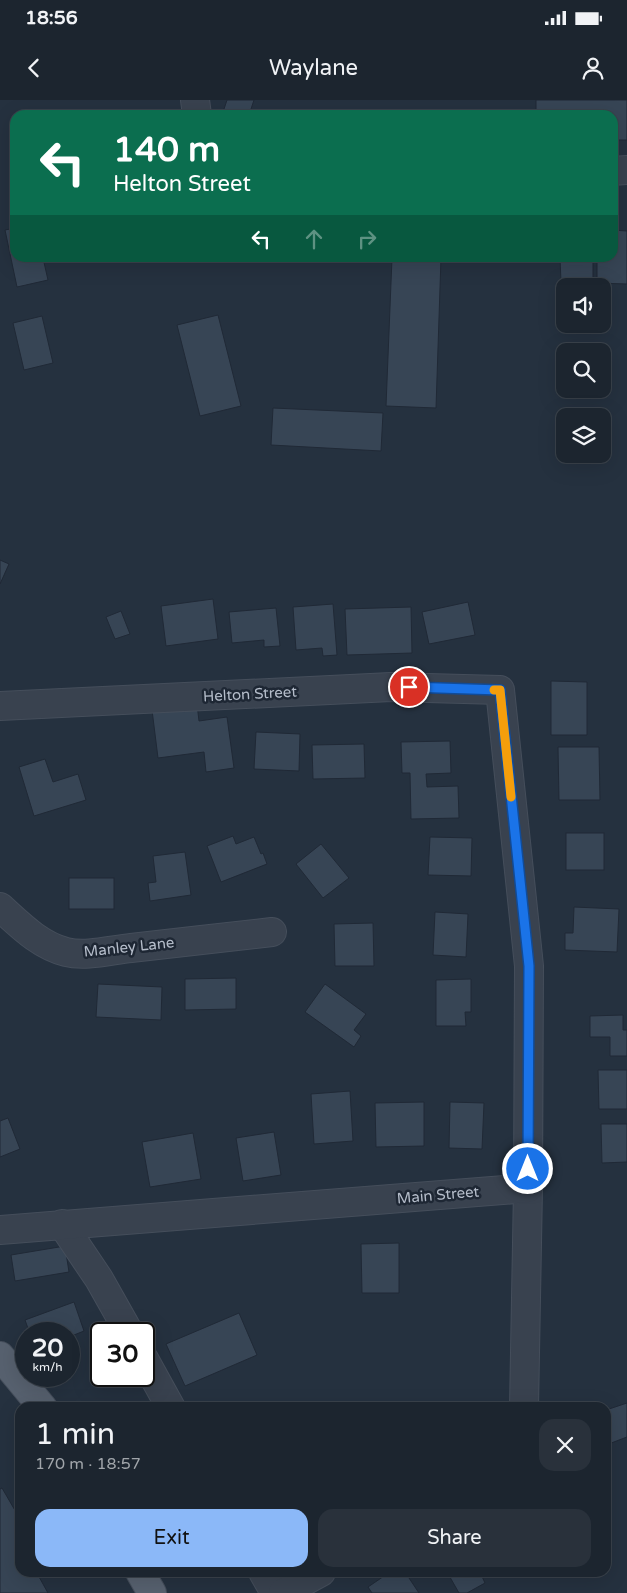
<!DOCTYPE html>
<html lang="en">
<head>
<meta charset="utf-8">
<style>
	:root { --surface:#1c252f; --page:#29313b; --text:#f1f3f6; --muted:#a0a5aa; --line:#3a424b; --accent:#8bb8f8 }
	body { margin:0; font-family:"Varela Round",sans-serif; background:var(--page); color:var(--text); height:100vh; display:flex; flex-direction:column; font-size:19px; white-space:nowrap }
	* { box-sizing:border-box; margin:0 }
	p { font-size:16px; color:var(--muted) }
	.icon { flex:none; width:28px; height:28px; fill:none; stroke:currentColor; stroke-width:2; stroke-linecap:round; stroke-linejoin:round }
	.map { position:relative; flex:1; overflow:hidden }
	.panel { position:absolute; left:15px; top:1302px; width:596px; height:175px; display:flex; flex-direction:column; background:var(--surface); border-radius:15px; box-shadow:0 5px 20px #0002,0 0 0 1px var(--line) }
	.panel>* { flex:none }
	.guide { position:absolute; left:10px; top:10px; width:608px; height:152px; border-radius:15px; box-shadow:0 5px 20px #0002,0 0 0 1px var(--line); background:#0b6e4f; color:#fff; overflow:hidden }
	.fabs { position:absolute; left:556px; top:178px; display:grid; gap:10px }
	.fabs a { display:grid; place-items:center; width:55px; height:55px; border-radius:10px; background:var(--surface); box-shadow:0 5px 20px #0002,0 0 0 1px var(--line); font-size:25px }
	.speed { position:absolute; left:15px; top:1222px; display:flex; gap:10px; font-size:25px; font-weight:700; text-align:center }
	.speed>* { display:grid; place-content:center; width:65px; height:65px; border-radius:50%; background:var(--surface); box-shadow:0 5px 20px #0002,0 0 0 1px var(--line); line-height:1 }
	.speed small { font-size:12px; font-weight:400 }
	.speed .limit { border:2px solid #111; border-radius:8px; background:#fff; color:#111 }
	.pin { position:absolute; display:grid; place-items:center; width:42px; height:42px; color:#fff; margin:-21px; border:2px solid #fff; border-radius:50%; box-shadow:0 1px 5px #0007 }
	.me { position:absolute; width:55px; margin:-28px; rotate:0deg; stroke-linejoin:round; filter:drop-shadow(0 0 4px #0008) }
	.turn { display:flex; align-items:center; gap:18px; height:105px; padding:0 20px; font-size:22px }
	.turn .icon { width:65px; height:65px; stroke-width:2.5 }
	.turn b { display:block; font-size:35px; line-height:42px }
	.lanes { display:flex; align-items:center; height:48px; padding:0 20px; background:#0003; justify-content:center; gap:25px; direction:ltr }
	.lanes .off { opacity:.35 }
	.round { display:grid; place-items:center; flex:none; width:52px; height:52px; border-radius:15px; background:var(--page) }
	.summary { display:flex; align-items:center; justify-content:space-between; height:85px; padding:0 20px }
	h1 { font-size:30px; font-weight:600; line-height:38px }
	.cta { display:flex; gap:10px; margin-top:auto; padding:10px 20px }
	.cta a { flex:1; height:58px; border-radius:15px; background:var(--accent); color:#111; font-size:20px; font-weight:600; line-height:58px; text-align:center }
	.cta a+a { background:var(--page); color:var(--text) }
	.status { display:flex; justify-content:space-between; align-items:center; height:35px; padding:0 25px; background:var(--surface); direction:ltr }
	.status svg { height:14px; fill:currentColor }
	header { display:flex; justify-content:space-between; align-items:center; height:65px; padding:0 20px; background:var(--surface); font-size:22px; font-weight:600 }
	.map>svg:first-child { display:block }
	.building { fill:#374555; stroke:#202936 }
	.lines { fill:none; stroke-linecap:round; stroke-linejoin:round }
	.minor-casing { stroke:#454e5b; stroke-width:30 }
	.major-casing { stroke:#454e5b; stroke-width:30 }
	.minor { stroke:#39424f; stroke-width:28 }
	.major { stroke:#57616f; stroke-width:28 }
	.route-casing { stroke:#114b97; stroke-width:12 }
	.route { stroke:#1a73e8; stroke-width:9 }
	.slow { stroke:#f59e0b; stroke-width:9 }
	.labels { text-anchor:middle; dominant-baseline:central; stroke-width:5; stroke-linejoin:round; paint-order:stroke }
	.street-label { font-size:15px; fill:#b5bdca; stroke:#1e2734 }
</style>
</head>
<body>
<div class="status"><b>18:56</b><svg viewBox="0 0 49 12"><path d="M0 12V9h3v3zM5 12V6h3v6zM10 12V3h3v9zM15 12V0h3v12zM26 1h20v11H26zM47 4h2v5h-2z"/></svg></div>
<header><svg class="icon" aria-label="back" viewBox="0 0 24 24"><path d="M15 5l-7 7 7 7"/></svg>Waylane<svg class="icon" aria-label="person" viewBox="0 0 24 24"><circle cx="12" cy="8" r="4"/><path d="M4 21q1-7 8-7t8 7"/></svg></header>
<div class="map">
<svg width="627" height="1493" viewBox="0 0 627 1493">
	<rect width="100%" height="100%" fill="#25313f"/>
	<g class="building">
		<path d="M227,0H254L249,15H222Z"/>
		<path d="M536,0H627V40H612V15H536Z"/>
		<path d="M15,128V158H43L48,180L17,187L5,130Z"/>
		<path d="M612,130L627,131V184L597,183V158H612Z"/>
		<path d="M392,158H441L436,308L386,306Z"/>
		<path d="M560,158H593V182H561Z"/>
		<path d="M218,215L241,306L200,316L177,225Z"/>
		<path d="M42,216L53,263L24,270L13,223Z"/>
		<path d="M273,308L383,313L381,351L271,345Z"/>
		<path d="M0,460L9,464L0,484Z"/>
		<path d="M213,499L218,539L166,546L161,506Z"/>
		<path d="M468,502L475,535L429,544L422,512Z"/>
		<path d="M333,504L337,555L323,556L322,548L296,550L293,507Z"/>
		<path d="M411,507L412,553L347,555L345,509Z"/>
		<path d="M276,508L280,546L264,547V540L232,543L229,512Z"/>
		<path d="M121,511L130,534L115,539L106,517Z"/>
		<path d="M551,581L587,582V635H551Z"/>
		<path d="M197,604L199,621L227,617L234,668L206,672L204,652L158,658L152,610Z"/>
		<path d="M256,632L300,634L299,671L254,669Z"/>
		<path d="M450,641L451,673L426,674L427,687L458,686L459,718L411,719L410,673H402L401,642Z"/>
		<path d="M364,644L365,678L313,679L312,645Z"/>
		<path d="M558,647H599L600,700H559Z"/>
		<path d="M45,659L53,682L78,674L86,700L34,716L19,667Z"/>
		<rect x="566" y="733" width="38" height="37"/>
		<path d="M233,736L236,744L254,737L261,754L263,753L267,764L221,782L207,746Z"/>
		<path d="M430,737L472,738L471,776L428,775Z"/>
		<path d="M321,744L349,778L323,798L296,764Z"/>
		<path d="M185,752L191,795L150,801L148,783L156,782L153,756Z"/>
		<rect x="69" y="778" width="45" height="31"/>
		<path d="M574,807L619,809L617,852L565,850V833H573Z"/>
		<path d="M435,812L468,814L466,857L433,855Z"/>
		<path d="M373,823L374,866H335L334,824Z"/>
		<path d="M236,878V909L185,910V879Z"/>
		<path d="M471,879V912H465L466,926H436V880Z"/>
		<path d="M98,884L162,887L161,920L96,917Z"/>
		<path d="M325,884L366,914L354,930L361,936L354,947L305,912Z"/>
		<path d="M623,915V930H627V956H610V937H590V916Z"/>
		<path d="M598,970H627V1009H599Z"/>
		<path d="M350,991L353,1041L314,1044L311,994Z"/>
		<path d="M424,1002V1046L376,1047L375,1003Z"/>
		<path d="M450,1002L484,1003L482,1049L449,1048Z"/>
		<path d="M8,1018L20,1049L0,1057V1021Z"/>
		<path d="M601,1024H627V1062L602,1063Z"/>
		<path d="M274,1032L281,1075L243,1081L236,1038Z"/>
		<path d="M193,1033L201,1079L150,1087L142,1042Z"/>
		<path d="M399,1143V1193H362L361,1144Z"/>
		<path d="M65,1146L69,1172L15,1181L11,1155Z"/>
		<path d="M74,1202L84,1231L69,1237V1234H30L25,1220Z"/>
		<path d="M239,1213L257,1255L185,1286L166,1244Z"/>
		<path d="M627,1303V1337L606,1345V1310Z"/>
		<path d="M2,1388L20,1419V1472H43L38,1475L48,1493H0V1389Z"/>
		<path d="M390,1472H405L419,1493H372L368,1487Z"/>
		<path d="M447,1472H480L485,1483L467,1493H459Z"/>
	</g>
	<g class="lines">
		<defs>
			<g id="minor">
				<path d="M195,0L197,15"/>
				<path d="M612,71L627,70"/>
				<path d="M0,606L391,587L500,590L529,866L528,1088L524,1308"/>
				<path d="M0,807C20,825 39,845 66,852C86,857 111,850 131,848C178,843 225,837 272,832"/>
				<path d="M62,1124L99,1179L130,1234"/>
				<path d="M0,1130L528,1088"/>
				<path d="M144,1259L171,1308"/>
				<path d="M263,1472L275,1493"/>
				<path d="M283,1493L321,1472"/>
			</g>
			<g id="major">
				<path d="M0,1256L43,1308"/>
				<path d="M140,1472L152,1493"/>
			</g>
		</defs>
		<use href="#minor" class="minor-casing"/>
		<use href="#major" class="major-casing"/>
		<use href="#minor" class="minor"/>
		<use href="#major" class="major"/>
	</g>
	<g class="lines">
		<defs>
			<path id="route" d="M409,587L500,590L529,866L528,1069"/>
		</defs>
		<use href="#route" class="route-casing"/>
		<use href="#route" class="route"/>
		<path class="slow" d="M494,590H500L511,697"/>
	</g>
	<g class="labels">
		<g class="street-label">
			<text transform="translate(250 594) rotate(-3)">Helton Street</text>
			<text transform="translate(129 847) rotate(-6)">Manley Lane</text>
			<text transform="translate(438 1095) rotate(-5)">Main Street</text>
		</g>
	</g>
</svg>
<div class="fabs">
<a><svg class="icon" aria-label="sound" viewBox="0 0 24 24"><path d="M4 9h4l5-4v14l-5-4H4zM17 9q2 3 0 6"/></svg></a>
<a><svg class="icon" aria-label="search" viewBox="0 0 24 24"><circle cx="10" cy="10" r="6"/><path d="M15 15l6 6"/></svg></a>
<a><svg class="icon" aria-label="layers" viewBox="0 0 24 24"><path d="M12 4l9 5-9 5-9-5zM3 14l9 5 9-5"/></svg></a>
</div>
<div class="speed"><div>20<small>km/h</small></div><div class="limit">30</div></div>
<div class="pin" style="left:409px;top:587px;background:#d93025"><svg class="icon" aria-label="arrive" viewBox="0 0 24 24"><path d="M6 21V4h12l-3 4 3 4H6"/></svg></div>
<svg class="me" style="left:528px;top:1069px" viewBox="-20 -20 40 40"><circle r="17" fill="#1a73e8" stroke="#fff" stroke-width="3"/><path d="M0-11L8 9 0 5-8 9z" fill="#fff"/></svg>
<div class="guide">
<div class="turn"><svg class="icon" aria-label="left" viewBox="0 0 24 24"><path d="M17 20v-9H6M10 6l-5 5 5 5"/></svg><div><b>140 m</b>Helton Street</div></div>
<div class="lanes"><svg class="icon" aria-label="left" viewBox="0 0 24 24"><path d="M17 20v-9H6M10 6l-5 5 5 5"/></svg><svg class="icon off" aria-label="ahead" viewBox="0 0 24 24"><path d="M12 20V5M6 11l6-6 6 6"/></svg><svg class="icon off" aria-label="right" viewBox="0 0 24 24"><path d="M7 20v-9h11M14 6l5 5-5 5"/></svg></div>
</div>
<section class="panel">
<div class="summary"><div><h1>1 min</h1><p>170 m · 18:57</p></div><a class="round"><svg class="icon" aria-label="close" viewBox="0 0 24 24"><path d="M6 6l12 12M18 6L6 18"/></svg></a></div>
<div class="cta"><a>Exit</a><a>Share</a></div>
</section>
</div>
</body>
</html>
